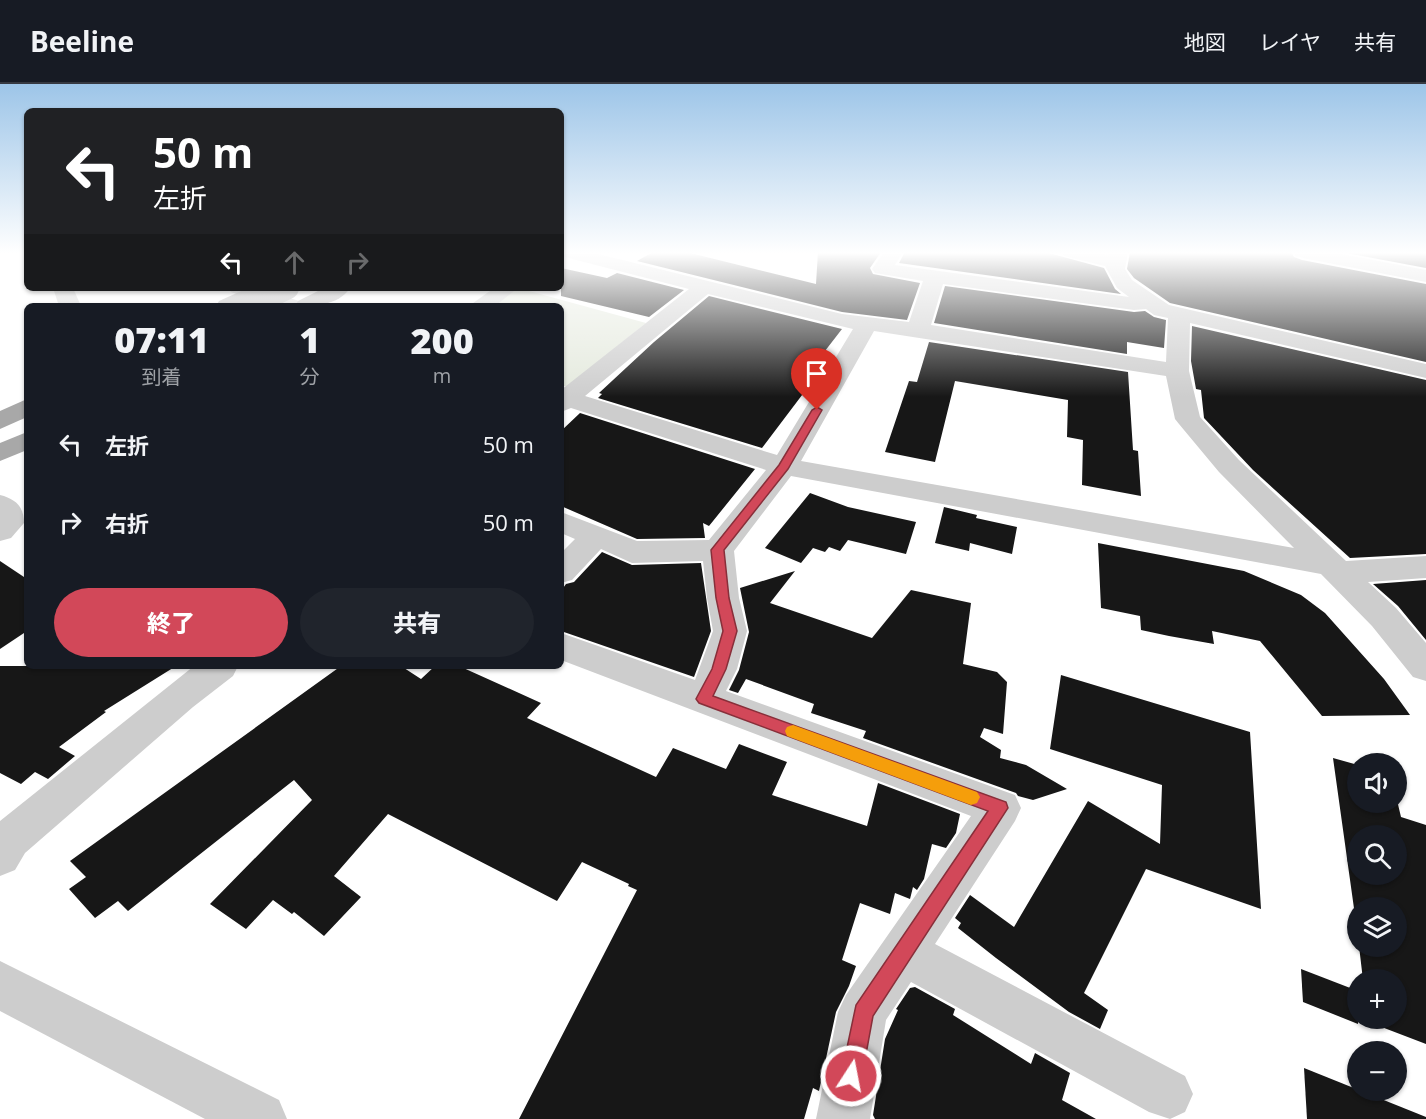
<!DOCTYPE html>
<html lang="ja">
<head>
<meta charset="utf-8">
<style>
	:root { --surface:#171b24; --page:#20242c; --text:#f1f3f6; --muted:#9ea1a6; --line:#363941; --accent:#d24859 }
	body { margin:0; font-family:"Open Sans","Noto Sans JP",sans-serif; background:var(--page); color:var(--text); height:100vh; display:flex; flex-direction:column; font-size:22px; white-space:nowrap }
	* { box-sizing:border-box; margin:0 }
	p { font-size:20px; color:var(--muted) }
	.icon { flex:none; width:33px; height:33px; fill:none; stroke:currentColor; stroke-width:2; stroke-linecap:round; stroke-linejoin:round }
	.map { position:relative; flex:1; overflow:hidden }
	.sheet { position:absolute; left:24px; top:219px; width:540px; height:366px; display:flex; flex-direction:column; background:var(--surface); border-radius:9px; box-shadow:0 2px 4px #0004 }
	.sheet>* { flex:none }
	.banner { position:absolute; left:24px; top:24px; width:540px; height:183px; border-radius:9px; box-shadow:0 2px 4px #0004; background:#202124; color:#fff; overflow:hidden }
	.controls { position:absolute; left:1347px; top:669px; display:grid; gap:12px }
	.controls a { display:grid; place-items:center; width:60px; height:60px; border-radius:50%; background:var(--surface); box-shadow:0 2px 4px #0004; font-size:30px }
	.pin { position:absolute; display:grid; place-items:center; width:51px; height:51px; color:#fff; margin:-62px -26px; border-radius:50% 50% 50% 0; rotate:-45deg; box-shadow:0 0 6px #0007 }
	.pin .icon { rotate:45deg }
	.me { position:absolute; width:66px; margin:-33px; rotate:11deg; stroke-linejoin:round; filter:drop-shadow(0 0 4px #0008) }
	.turn { display:flex; align-items:center; gap:21px; height:126px; padding:0 30px; font-size:27px }
	.turn .icon { width:78px; height:78px; stroke-width:2.5 }
	.turn b { display:block; font-size:42px; line-height:51px }
	.lanes { display:flex; align-items:center; height:57px; padding:0 30px; background:#0003; justify-content:center; gap:30px; direction:ltr }
	.lanes .off { opacity:.35 }
	.eta { display:flex; justify-content:space-evenly; align-items:center; height:102px; text-align:center }
	.eta b { font-size:36px; font-weight:800; line-height:42px }
	.action { display:flex; gap:12px; margin-top:auto; padding:12px 30px }
	.action a { flex:1; height:69px; border-radius:36px; background:var(--accent); color:#fff; font-size:24px; font-weight:800; line-height:69px; text-align:center }
	.action a+a { background:var(--page); color:var(--text) }
	ul { padding:0; list-style:none }
	li { display:flex; align-items:center; gap:18px; height:78px; padding:0 30px }
	li div { flex:1 }
	li b { display:block; font-size:22px }
	li em { font-style:normal }
	header { display:flex; align-items:center; gap:36px; box-sizing:border-box; height:84px; padding:0 30px; background:var(--surface); border-bottom:2px solid var(--line) }
	header strong { font-size:28px }
	nav { display:flex; gap:33px; margin-inline-start:auto; font-size:21px }
	.map>svg:first-child { display:block }
	.green { fill:#e4e9dd }
	.building { fill:#171717; fill-rule:evenodd }
	.lines { fill:none; stroke-linecap:round; stroke-linejoin:round }
	.minor { fill:#cdcdcd; fill-rule:evenodd }
	.major { fill:#a8a8a8; fill-rule:evenodd }
	.major-bridge { stroke:#a8a8a8; stroke-width:22 }
	.route { fill:#d24859; stroke:#882f3a; stroke-width:1.5 }
	.slow { fill:#f59e0b }
</style>
</head>
<body>
<header>
<strong>Beeline</strong>
<nav><a>地図</a><a>レイヤ</a><a>共有</a></nav>
</header>
<div class="map">
<svg width="1426" height="1035" viewBox="0 0 1426 1035">
	<rect width="100%" height="100%" fill="#fff"/>
	<path class="green" d="M516,204H518L646,239L568,302H561V222H488Z"/>
	<g class="building">
		<path d="M653,168H686L816,200L818,168H881L870,184L873,190L920,199L907,236L842,228L637,177Z"/>
		<path d="M905,168H1045L1104,184L1115,205L1121,210L899,179Z"/>
		<path d="M1130,168H1291L1294,173L1302,176L1426,200V278L1170,219L1134,194L1127,185Z"/>
		<path d="M1341,168H1426V184Z"/>
		<path d="M561,184L607,194L617,189L684,206L649,233L561,212Z"/>
		<path d="M945,202L1134,228L1145,227L1154,233L1166,236L1164,264L1127,258V270L934,239Z"/>
		<path d="M709,212L842,245L818,276L827,278L762,364L598,314L602,310L599,309L654,258Z"/>
		<path d="M1192,242L1426,296V470L1350,474L1253,386L1204,334L1201,306L1196,305L1191,277Z"/>
		<path d="M929,258L1128,288L1133,366L1138,367L1141,412L1082,401L1083,356L1067,353L1068,316L955,297L935,378L885,368L909,297L917,298Z"/>
		<path d="M580,329L755,385L709,442L703,439L705,454L637,455L561,422V347Z"/>
		<path d="M810,409L848,423L916,438L906,470L848,456L840,467L829,463L825,468L813,464L801,479L765,464Z"/>
		<path d="M944,423L977,431L976,434L1017,443L1012,470L970,459L969,467L935,459Z"/>
		<path d="M1098,459L1244,487L1301,511L1325,529L1384,595L1410,631L1322,632L1260,557L1212,547L1214,560L1169,552L1141,546L1140,532L1101,524Z"/>
		<path d="M602,468L632,481L701,479L711,547L694,593L561,547V507L566,500L574,498Z"/>
		<path d="M0,477L27,495V547L0,565Z"/>
		<path d="M795,487L770,519L872,554L911,506L971,519L963,580L997,588L1007,598L1003,650L984,644L980,653L1001,666L1000,674L1026,681L1067,705L1033,716L1018,712L1016,709L863,654L866,647L811,629L814,620L746,595L738,609L729,606L739,586L749,548L740,504Z"/>
		<path d="M1426,496V556L1398,522L1373,500Z"/>
		<path d="M0,582H176L104,627L106,628L59,663L75,672L48,695L35,688L21,700L0,689Z"/>
		<path d="M341,582H401L421,595L435,582H459L541,619L527,634L656,693L673,664L726,685L739,660L787,678L772,711L867,742L878,699L960,730L956,749L946,764L932,760L924,795L917,806L913,803L910,815L895,809L890,830L860,819L842,876L856,882L849,902L836,928L819,1007L813,1004L804,1035H519L637,806L628,802L629,800L582,778L557,817L388,730L334,792L361,813L324,852L294,828L292,830L273,816L246,845L210,820L312,716L294,696L128,827L118,817L95,834L69,805L86,793L70,777Z"/>
		<path d="M1061,591L1250,648L1261,825L1146,785L1084,909L1108,926L1100,945L1069,928L996,874L958,844L961,839L955,834L970,811L1014,843L1088,717L1160,760L1162,701L1050,665Z"/>
		<path d="M1333,674L1358,681V718H1396V712L1401,733L1426,741V960L1358,934H1396V896H1363L1359,862H1396V824H1358V853ZM1358,752H1396V790H1358Z"/>
		<path d="M1301,885L1358,907V940L1303,918Z"/>
		<path d="M915,903L955,925L953,931L1031,980L1035,969L1070,989L1062,1016L1096,1035H875L873,1031L885,955L898,926L896,925L910,904Z"/>
		<path d="M1304,984L1426,1033V1035H1307Z"/>
	</g>
	<g class="lines">
		<g class="minor">
			<path d="M561,168H590L842,230L909,238L923,197L875,189L872,185L884,168H903L895,181L1129,213L1117,204L1105,182L1064,172L1061,168H1095L1108,171L1110,168H1128L1125,185L1132,196L1169,221L1426,280V294L1190,239L1189,287L1200,333L1239,376L1346,477L1426,472V494L1368,498L1396,524L1426,559V597L1413,593L1372,542L1321,490L791,392L734,467L739,514L747,547L737,585L726,607L1015,711L1021,724L1015,737L935,860L1185,992L1193,1010L1185,1028L1170,1035L1149,1028L911,898L886,936L870,1035H816L838,928L846,911L971,732L561,576V549L695,596L713,547L707,514L703,477L632,479L601,465L572,496L561,499V469L575,455L561,449V428L637,457L709,456L766,386L571,324L561,328V306L689,205L561,172ZM943,200L1134,226L1146,225L1154,231L1168,234L1166,278L931,241ZM708,210L853,245L777,371L585,312ZM874,247L1166,292L1175,335L1179,340L1219,388L1294,464L801,377Z"/>
			<path d="M1293,168H1331L1426,186V198L1303,174L1296,172Z"/>
			<path d="M53,204H73L81,222H59Z"/>
			<path d="M228,204H258L299,217L302,222H270L231,208Z"/>
			<path d="M494,204H518L495,222H469Z"/>
			<path d="M0,411C16,415 24,423 24,439L11,454L0,457Z"/>
			<path d="M194,582H238L233,592L193,623L25,769L15,786L0,792V737Z"/>
			<path d="M0,877L279,1016L287,1035H205L0,927Z"/>
		</g>
		<g class="major">
			<path d="M248,204H275C263,222 235,222 216,222L219,217Z"/>
			<path d="M324,204H350C338,222 314,222 295,222L298,217Z"/>
			<path d="M27,315V333L0,345V327Z"/>
			<path d="M27,348V366L0,377V359Z"/>
		</g>
		<path class="major-bridge" d="M251,222L288,204"/>
	</g>
	<linearGradient id="sky" x2="0" y2="1"><stop stop-color="#9dc5e8"/><stop offset="0.54" stop-color="#fff"/><stop offset="1" stop-color="#fff" stop-opacity="0"/></linearGradient>
	<rect width="1426" height="313" fill="url(#sky)"/>
	<path class="route" d="M817,323L822,326L788,385L724,466L729,514L737,547L726,585L713,612L1006,718L1008,724L873,932L862,992L859,1000L851,1003L844,1000L841,992L856,921L988,727L699,619L696,615L712,585L723,547L716,514L711,466L779,381L812,326Z"/>
	<path class="slow" d="M793,641L977,708L980,713L977,719L971,721L787,652L785,647L787,643Z"/>
</svg>
<div class="controls">
<a><svg class="icon" aria-label="sound" viewBox="0 0 24 24"><path d="M4 9h4l5-4v14l-5-4H4zM17 9q2 3 0 6"/></svg></a>
<a><svg class="icon" aria-label="search" viewBox="0 0 24 24"><circle cx="10" cy="10" r="6"/><path d="M15 15l6 6"/></svg></a>
<a><svg class="icon" aria-label="layers" viewBox="0 0 24 24"><path d="M12 4l9 5-9 5-9-5zM3 14l9 5 9-5"/></svg></a>
<a>+</a>
<a>−</a>
</div>
<div class="pin" style="left:817px;top:326px;background:#d93025"><svg class="icon" aria-label="arrive" viewBox="0 0 24 24"><path d="M6 21V4h12l-3 4 3 4H6"/></svg></div>
<svg class="me" style="left:851px;top:992px" viewBox="-20 -20 40 40"><circle r="17" fill="#d24859" stroke="#fff" stroke-width="3"/><path d="M0-11L8 9 0 5-8 9z" fill="#fff"/></svg>
<div class="banner">
<div class="turn"><svg class="icon" aria-label="left" viewBox="0 0 24 24"><path d="M17 20v-9H6M10 6l-5 5 5 5"/></svg><div><b>50 m</b>左折</div></div>
<div class="lanes"><svg class="icon" aria-label="left" viewBox="0 0 24 24"><path d="M17 20v-9H6M10 6l-5 5 5 5"/></svg><svg class="icon off" aria-label="ahead" viewBox="0 0 24 24"><path d="M12 20V5M6 11l6-6 6 6"/></svg><svg class="icon off" aria-label="right" viewBox="0 0 24 24"><path d="M7 20v-9h11M14 6l5 5-5 5"/></svg></div>
</div>
<section class="sheet">
<div class="eta">
<div><b>07:11</b><p>到着</p></div>
<div><b>1</b><p>分</p></div>
<div><b>200</b><p>m</p></div>
</div>
<ul>
<li><svg class="icon" aria-label="left" viewBox="0 0 24 24"><path d="M17 20v-9H6M10 6l-5 5 5 5"/></svg><div><b>左折</b></div><em>50 m</em></li>
<li><svg class="icon" aria-label="right" viewBox="0 0 24 24"><path d="M7 20v-9h11M14 6l5 5-5 5"/></svg><div><b>右折</b></div><em>50 m</em></li>
</ul>
<div class="action"><a>終了</a><a>共有</a></div>
</section>
</div>
</body>
</html>
